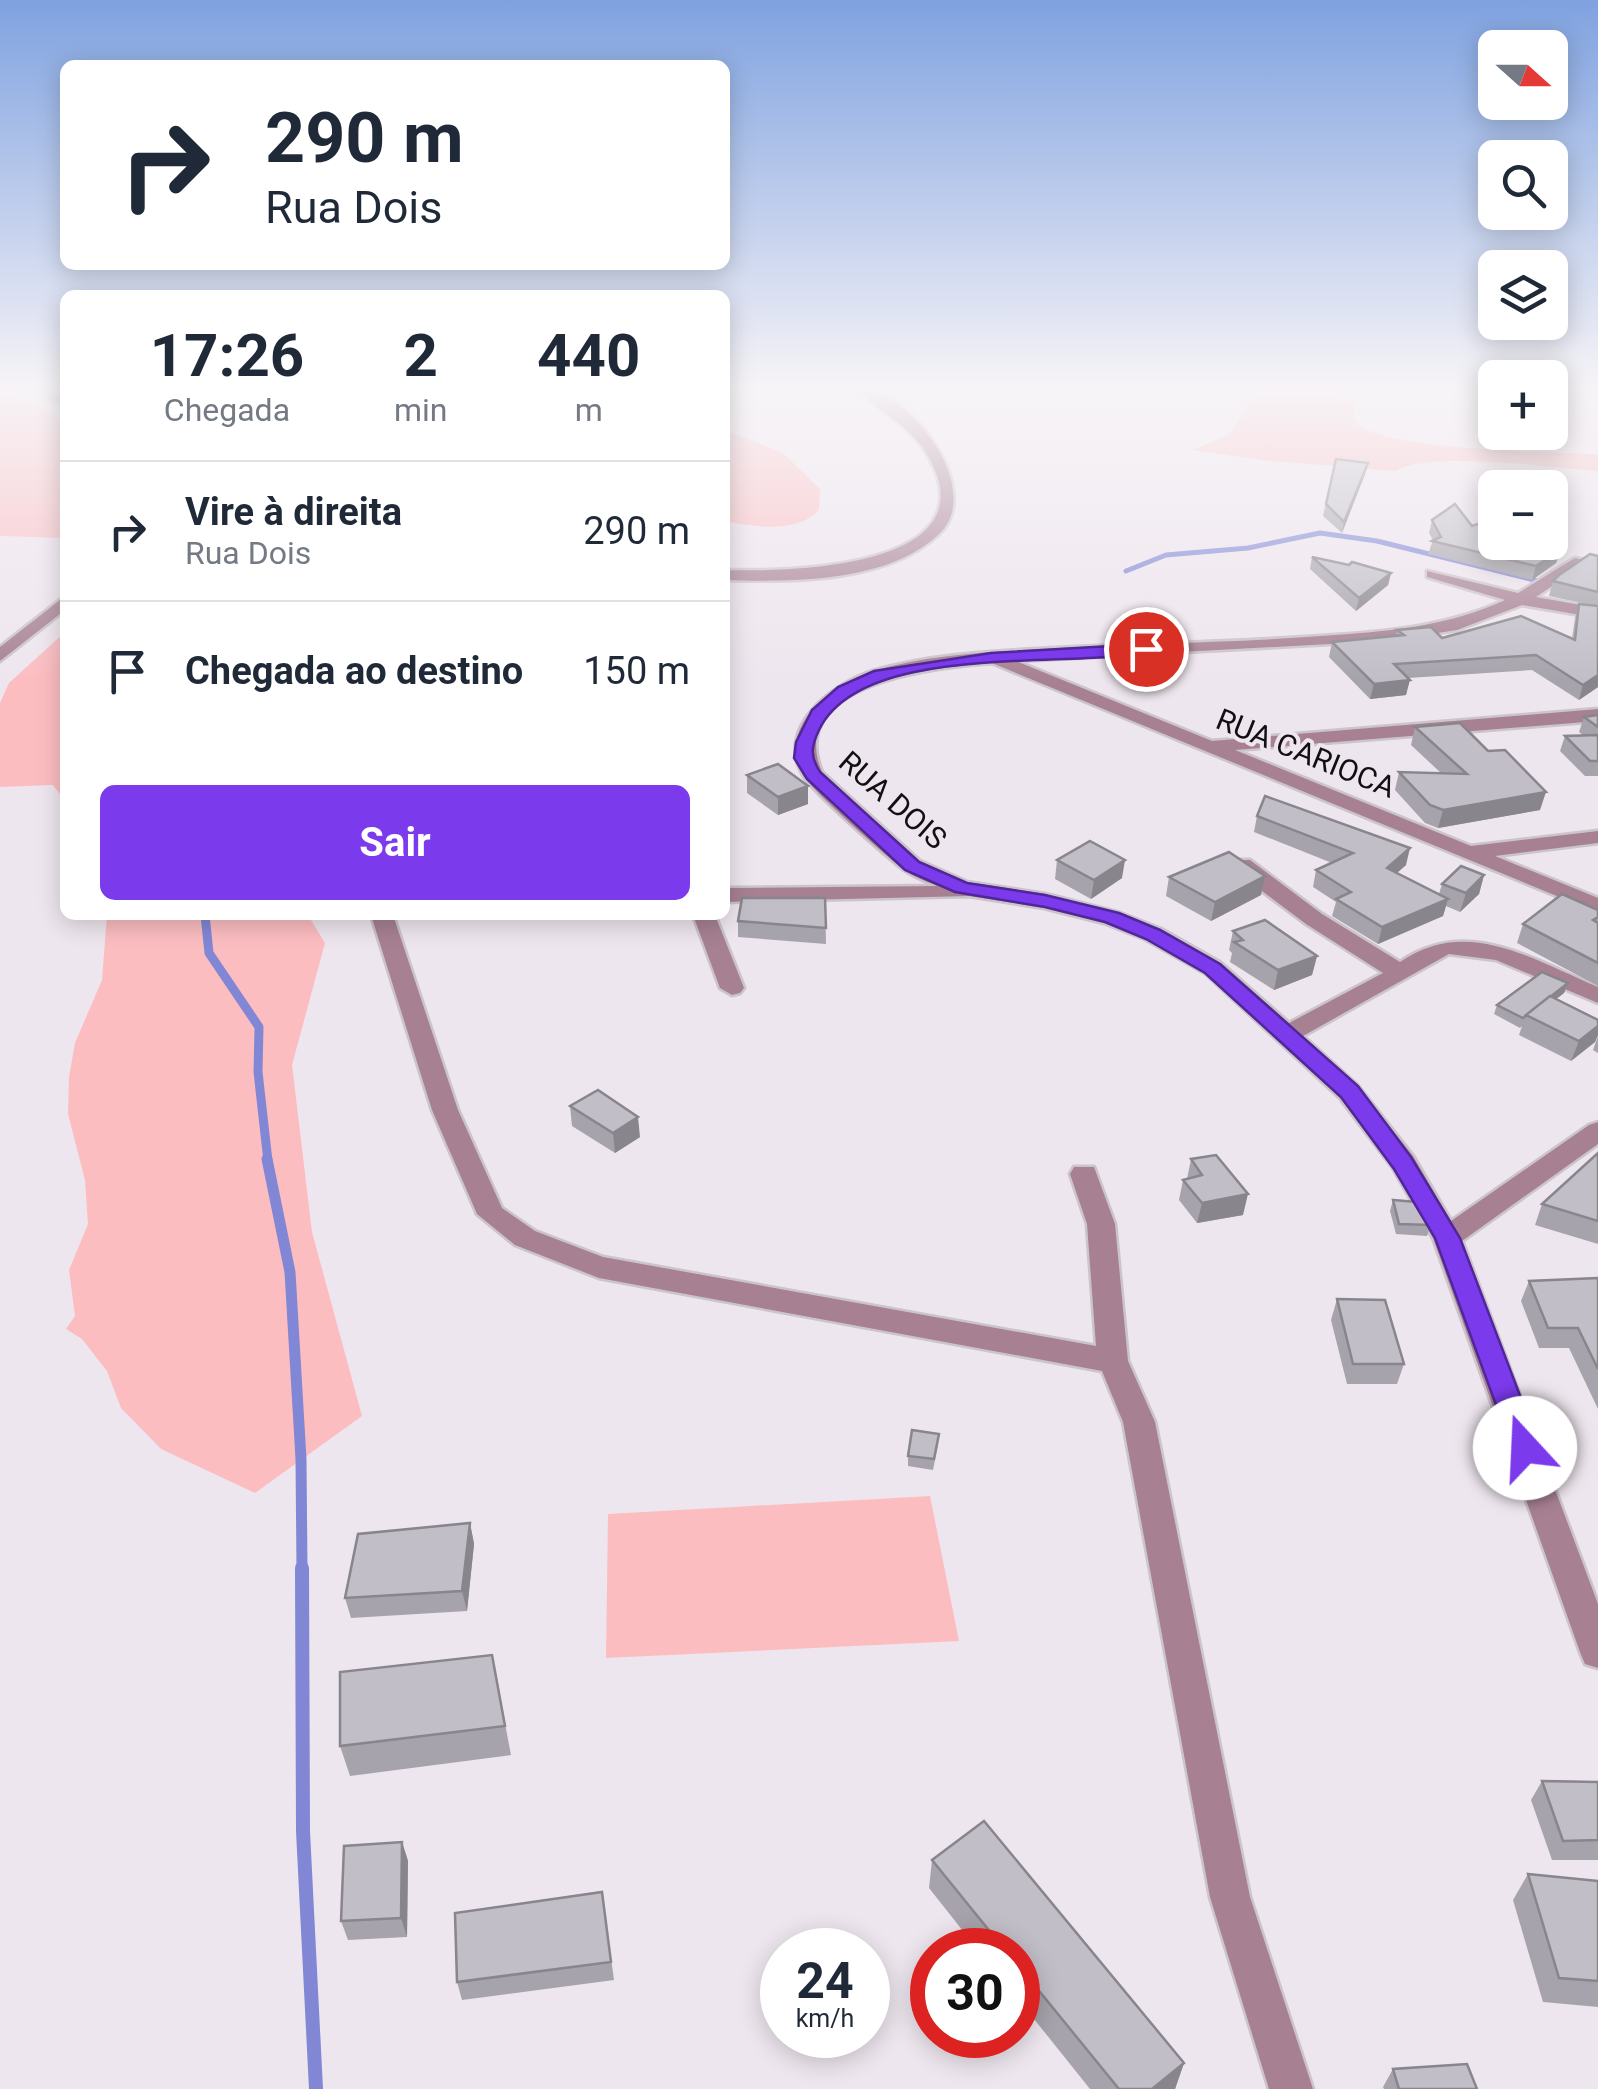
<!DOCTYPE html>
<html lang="pt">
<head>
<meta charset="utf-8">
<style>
	:root { --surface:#fff; --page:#f2f2f3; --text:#1f2937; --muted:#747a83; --line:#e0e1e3; --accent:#7c3aed }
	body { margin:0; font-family:Roboto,sans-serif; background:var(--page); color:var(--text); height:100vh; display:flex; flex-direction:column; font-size:38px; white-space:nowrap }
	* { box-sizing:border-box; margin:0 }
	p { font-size:32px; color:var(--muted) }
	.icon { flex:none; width:55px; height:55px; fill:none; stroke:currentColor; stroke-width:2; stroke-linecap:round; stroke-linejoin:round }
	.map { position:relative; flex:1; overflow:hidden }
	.drawer { position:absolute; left:60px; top:290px; width:670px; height:630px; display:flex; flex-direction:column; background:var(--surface); border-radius:15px; box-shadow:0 5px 25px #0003 }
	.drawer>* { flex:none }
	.top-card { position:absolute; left:60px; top:60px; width:670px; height:210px; border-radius:15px; box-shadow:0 5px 25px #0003; background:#fff; color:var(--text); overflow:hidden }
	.needle { width:65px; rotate:111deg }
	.buttons { position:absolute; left:1478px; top:30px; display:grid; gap:20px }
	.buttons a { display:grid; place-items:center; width:90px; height:90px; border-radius:15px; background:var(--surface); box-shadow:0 5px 25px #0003; font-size:50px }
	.speed { position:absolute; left:760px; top:1928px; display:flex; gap:20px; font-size:50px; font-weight:700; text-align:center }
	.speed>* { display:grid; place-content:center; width:130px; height:130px; border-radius:50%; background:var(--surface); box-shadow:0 5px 25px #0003; line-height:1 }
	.speed small { font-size:25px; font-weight:400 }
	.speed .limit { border:15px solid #d22; background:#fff; color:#111 }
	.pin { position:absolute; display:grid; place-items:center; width:85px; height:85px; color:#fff; margin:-42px; border:5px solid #fff; border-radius:50%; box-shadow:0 2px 10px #0007 }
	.me { position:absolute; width:110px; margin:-55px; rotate:340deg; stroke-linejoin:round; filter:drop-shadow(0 0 8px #0008) }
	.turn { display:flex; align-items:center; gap:35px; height:210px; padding:0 40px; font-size:45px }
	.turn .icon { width:130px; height:130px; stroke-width:2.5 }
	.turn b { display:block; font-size:70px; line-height:85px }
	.eta { display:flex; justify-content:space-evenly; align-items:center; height:170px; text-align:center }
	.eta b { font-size:60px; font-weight:700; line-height:70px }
	.cta { display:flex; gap:20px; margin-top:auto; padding:20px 40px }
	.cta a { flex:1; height:115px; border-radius:15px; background:var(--accent); color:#fff; font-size:40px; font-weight:700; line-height:115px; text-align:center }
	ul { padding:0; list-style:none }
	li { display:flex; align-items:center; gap:30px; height:140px; padding:0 40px; border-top:2px solid var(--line) }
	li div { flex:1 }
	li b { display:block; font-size:38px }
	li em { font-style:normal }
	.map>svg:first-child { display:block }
	.green { fill:#fcbdc1 }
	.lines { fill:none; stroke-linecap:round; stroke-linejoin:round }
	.stream-far3 { stroke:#8187d5; stroke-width:5 }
	.stream-far2 { stroke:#8187d5; stroke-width:9 }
	.stream-far1 { stroke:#8187d5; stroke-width:11 }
	.stream { stroke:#8187d5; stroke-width:14 }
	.minor-casing { stroke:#cbc4cb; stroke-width:5 }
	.minor { fill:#a78192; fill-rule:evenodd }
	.wall { fill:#a7a3ac }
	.shaded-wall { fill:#88858c }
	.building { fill:#c2bec8; stroke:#88858c; stroke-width:2.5 }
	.route { fill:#7c3aed; stroke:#51269a; stroke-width:2.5 }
	.labels { text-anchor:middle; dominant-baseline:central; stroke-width:8; stroke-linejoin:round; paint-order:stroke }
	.street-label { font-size:30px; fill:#120f12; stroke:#eee6ee }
</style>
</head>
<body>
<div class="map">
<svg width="1598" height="2089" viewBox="0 0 1598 2089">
	<rect width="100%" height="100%" fill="#eee6ee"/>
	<g class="green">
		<path d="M0,389H12L65,422V538L0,536Z"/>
		<path d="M1260,389H1334L1355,401V421C1376,451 1555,452 1598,454V471C1555,468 1428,450 1396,471L1262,460L1193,450L1228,435Z"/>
		<path d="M725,431L782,452L820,489L819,510C796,534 756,527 725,521Z"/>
		<path d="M65,632V801L53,785L0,787V703L9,683Z"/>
		<path d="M107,915H308L325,943L292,1065L312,1232L362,1416L255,1493L161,1449L121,1408L107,1371L82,1339L66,1329L75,1316L69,1270L88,1224L85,1180L68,1114L69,1077L75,1043L102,980Z"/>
		<path d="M930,1496L959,1641L606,1658L608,1514Z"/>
	</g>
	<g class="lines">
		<path class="stream-far3" d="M1126,571L1166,555L1248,548L1320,533L1377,541L1546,583"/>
		<path class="stream-far2" d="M205,915L209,953L259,1027L258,1072L268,1161"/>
		<path class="stream-far1" d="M267,1159L290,1272L301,1459L302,1570"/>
		<path class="stream" d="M302,1568L303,1831L316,2089"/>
		<defs>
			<g id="minor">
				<path d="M34,389H48L65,399V409Z"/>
				<path d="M858,389C910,389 987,491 938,535C886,583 791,582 725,580V570C787,572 991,569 929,458C912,426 880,413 858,389Z"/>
				<path d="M1575,558L1589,561L1536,597L1598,608V618L1522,605L1457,630L1385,641L1016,661L1212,741L1598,709V721L1235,750L1471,846L1598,831V843L1495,856L1598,898V913L992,663C937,667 784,682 822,772L920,861L967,882L1045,894L1120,913L1161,929L1221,963L1289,1023L1383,973L1306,924L1234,870L1231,865L1234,860H1250L1322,914L1400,962C1467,916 1531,959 1598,987V1003L1496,960L1449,954L1303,1036L1358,1086L1413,1156L1451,1221L1589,1125L1598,1122V1144L1462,1241L1598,1604V1668L1585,1664L1580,1652L1433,1238L1393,1168L1340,1098L1205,973L1145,939L1104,923L1044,908L969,896L725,902V888L937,886C925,881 912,876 903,869C885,855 813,792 803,775C775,727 833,684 873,671C927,655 984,652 1039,649C1137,643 1236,643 1335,635C1394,631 1451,625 1505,600L1427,577V571L1518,593Z"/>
				<path d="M65,596V610L0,661V647Z"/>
				<path d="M371,915H393L458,1110L502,1208L535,1231L603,1257L1096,1346L1087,1224L1070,1174L1074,1167H1094L1115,1224L1128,1361L1155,1422L1250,1897L1313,2089H1269L1210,1897L1123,1422L1102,1371L599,1278L515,1245L477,1214L432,1110Z"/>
				<path d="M693,915H715L744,988L740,993L732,995L720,988Z"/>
			</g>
		</defs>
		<use href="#minor" class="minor-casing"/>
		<use href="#minor" class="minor"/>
	</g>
	<g class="wall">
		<path d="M1336,459L1365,474L1342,533L1323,516Z"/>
		<path d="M1432,520L1472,526L1566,536L1556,563L1532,580L1428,554L1433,540L1429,533Z"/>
		<path d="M1598,556V687L1579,700L1532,670L1408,678L1406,695L1370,699L1329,657L1332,642L1396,636L1397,630L1442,638L1572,639L1575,618L1579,604H1587L1549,596L1553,581Z"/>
		<path d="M1312,557L1391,573L1388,585L1356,611L1310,569Z"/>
		<path d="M1598,715V776H1585L1560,751L1565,736L1583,735L1579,732L1584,717Z"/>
		<path d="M1415,727L1540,810L1438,828L1425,823L1395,790L1399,772L1442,774L1411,745Z"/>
		<path d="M747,775L808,786V804L778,815L747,793Z"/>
		<path d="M1257,816L1406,865L1397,873L1439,894L1442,884L1484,875L1479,894L1460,912L1446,906L1443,916L1378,944L1332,916L1336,902L1313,887L1316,870L1332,863L1254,832Z"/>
		<path d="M1057,860L1122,878L1091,899L1055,879Z"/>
		<path d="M1169,877L1261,895L1211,921L1166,896Z"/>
		<path d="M825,898L826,944L738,937V921Z"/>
		<path d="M1598,910V986L1517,943L1523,924Z"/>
		<path d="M1233,931L1317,956L1312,975L1274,990L1230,962L1232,953L1229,950Z"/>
		<path d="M1568,983L1564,993L1556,999L1598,1020V1035L1595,1042L1571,1061L1519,1035L1522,1026L1520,1028L1494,1014L1497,1005Z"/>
		<path d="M1598,1036V1053L1593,1050Z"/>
		<path d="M570,1106L640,1137L615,1153L572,1126Z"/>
		<path d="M1598,1153V1244L1535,1225L1542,1204Z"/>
		<path d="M1191,1159L1243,1215L1197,1223L1179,1200L1183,1180L1187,1179Z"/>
		<path d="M1393,1200L1431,1225L1427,1236L1396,1234L1390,1211Z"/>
		<path d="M1598,1278V1409L1569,1348H1539L1521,1301L1529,1281Z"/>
		<path d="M1337,1299L1404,1364L1397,1384H1347L1331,1320Z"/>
		<path d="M938,1445L933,1470L908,1466V1456Z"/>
		<path d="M470,1523L474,1544L467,1611L351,1618L345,1598Z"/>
		<path d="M492,1655L511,1755L350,1776L340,1746Z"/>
		<path d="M1542,1781L1598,1782V1860H1552L1531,1800Z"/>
		<path d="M402,1842L408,1861L407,1937L348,1940L341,1921Z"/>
		<path d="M932,1860L1184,2063L1175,2089H1090L1018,1999V1950H978L929,1888Z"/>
		<path d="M1528,1874L1598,1881V2007L1543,2002L1513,1900Z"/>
		<path d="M602,1892L614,1980L462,2000L457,1982Z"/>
		<path d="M1393,2069L1477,2089H1384L1383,2087Z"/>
	</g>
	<g class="shaded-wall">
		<path d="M1368,463L1365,474L1342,533L1344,522Z"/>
		<path d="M1566,536L1556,563L1532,580L1536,566Z"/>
		<path d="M1391,573L1388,585L1356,611L1359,598Z"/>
		<path d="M1598,675V687L1579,700L1583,685Z"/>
		<path d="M1410,680L1406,695L1370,699L1374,684Z"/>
		<path d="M808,786V804L778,815V797Z"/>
		<path d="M1546,792L1540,810L1438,828L1443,810Z"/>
		<path d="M1410,848L1406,865L1383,885L1387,868Z"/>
		<path d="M1125,860L1122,878L1091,899L1094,880Z"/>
		<path d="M1484,875L1479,894L1460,912L1466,893Z"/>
		<path d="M1265,876L1261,895L1211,921L1215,902Z"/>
		<path d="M1448,899L1443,916L1378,944L1382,927Z"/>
		<path d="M1317,956L1312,975L1274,990L1278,970Z"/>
		<path d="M1568,983L1564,993L1532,1018L1526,1015Z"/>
		<path d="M1598,1026V1035L1595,1042L1571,1061L1579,1041Z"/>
		<path d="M638,1117L640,1137L615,1153L613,1133Z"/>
		<path d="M1248,1194L1243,1215L1197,1223L1202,1203Z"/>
		<path d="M470,1523L474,1544L467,1611L462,1591Z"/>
		<path d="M402,1842L408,1861L407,1937L401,1918Z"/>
		<path d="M1184,2063L1175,2089H1152Z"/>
	</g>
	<g class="building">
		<path d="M1336,459L1368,463L1344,522L1326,504Z"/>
		<path d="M1455,504L1472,526L1495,518V542H1550V532L1566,536L1560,550L1536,566L1432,541L1441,537L1432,520Z"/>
		<path d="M1590,554L1598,556V592L1553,581L1559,575Z"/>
		<path d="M1312,557L1349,565L1352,562L1391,573L1359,598Z"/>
		<path d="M1579,604L1598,606V675L1583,685L1536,655L1394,664L1410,680L1374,684L1332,642L1404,635L1397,630L1431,627L1442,638L1521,616L1575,640Z"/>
		<path d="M1598,715V727L1584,717Z"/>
		<path d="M1460,723L1488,751L1505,750L1546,792L1443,810L1430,805L1399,772L1467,774L1415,727Z"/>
		<path d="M1598,735V761H1590L1565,736Z"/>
		<path d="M778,764L808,786L778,797L747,775Z"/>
		<path d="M1265,796L1410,848L1387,868L1448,899L1382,927L1336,899L1351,892L1316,870L1353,853L1257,816Z"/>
		<path d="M1090,841L1125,860L1094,880L1057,860Z"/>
		<path d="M1229,852L1265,876L1215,902L1169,877Z"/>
		<path d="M1461,866L1484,875L1466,893L1442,884Z"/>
		<path d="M1562,894L1598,910V917L1593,920L1598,923V963L1523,924Z"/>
		<path d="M742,898H825L826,928L738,921Z"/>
		<path d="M1265,920L1317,956L1278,970L1234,942L1243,940L1233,931Z"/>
		<path d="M1542,972L1568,983L1523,1018L1497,1005Z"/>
		<path d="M1550,996L1598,1020V1026L1579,1041L1526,1015Z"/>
		<path d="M598,1090L638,1117L613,1133L570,1106Z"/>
		<path d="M1598,1153V1221L1542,1204Z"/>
		<path d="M1216,1155L1248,1194L1202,1203L1183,1180L1202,1175L1191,1159Z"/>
		<path d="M1393,1200L1417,1202L1431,1225L1399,1224Z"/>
		<path d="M1598,1278V1369L1578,1328H1548L1529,1281Z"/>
		<path d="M1337,1299L1385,1300L1404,1364H1353Z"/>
		<path d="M912,1430L939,1434L934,1459L908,1456Z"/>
		<path d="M470,1523L462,1591L345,1598L358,1534Z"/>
		<path d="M492,1655L505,1726L340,1746V1672Z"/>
		<path d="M1542,1781L1598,1782V1840L1563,1841Z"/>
		<path d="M984,1821L1184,2063L1152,2089H1119L1018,1965V1950H1005L932,1860Z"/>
		<path d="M402,1842L401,1918L341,1921L344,1846Z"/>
		<path d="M1528,1874L1598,1881V1981L1559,1978Z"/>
		<path d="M602,1892L611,1962L457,1982L455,1913Z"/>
		<path d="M1467,2064L1477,2089H1399L1393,2069Z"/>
	</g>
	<linearGradient id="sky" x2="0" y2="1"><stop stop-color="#7fa2e0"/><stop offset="0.57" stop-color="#f7f4f7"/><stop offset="1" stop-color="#f7f4f7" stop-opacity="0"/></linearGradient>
	<rect width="1598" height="681" fill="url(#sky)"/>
	<path class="route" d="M1146,644L1151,646V652C1068,669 862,641 819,730C811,747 810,756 820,772L919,862L967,883L1045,895L1119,913L1160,930L1220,964L1358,1086L1411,1157L1460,1238L1540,1448L1535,1457L1525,1460L1515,1457L1435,1238L1394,1169L1341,1097L1205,973L1146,939L1105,922L1045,907L955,892L905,870L807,779L794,758L796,742L812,710L838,687L874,671L991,653Z"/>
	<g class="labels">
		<g class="street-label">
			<text transform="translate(1306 753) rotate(22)">RUA CARIOCA</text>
			<text transform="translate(893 800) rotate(41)">RUA DOIS</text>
		</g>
	</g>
</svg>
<div class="buttons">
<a><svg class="needle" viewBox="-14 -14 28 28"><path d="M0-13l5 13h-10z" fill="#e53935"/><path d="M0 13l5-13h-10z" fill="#747a83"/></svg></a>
<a><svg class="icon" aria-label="search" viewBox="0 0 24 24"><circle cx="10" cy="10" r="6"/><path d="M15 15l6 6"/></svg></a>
<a><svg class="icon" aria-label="layers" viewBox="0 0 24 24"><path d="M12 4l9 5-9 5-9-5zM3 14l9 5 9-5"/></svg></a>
<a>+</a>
<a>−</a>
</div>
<div class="speed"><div>24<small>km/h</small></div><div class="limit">30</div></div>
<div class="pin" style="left:1146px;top:649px;background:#d93025"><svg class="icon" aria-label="arrive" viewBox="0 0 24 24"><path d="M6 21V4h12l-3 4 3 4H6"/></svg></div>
<svg class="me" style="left:1525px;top:1448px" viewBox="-20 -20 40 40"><circle r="19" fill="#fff"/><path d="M0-13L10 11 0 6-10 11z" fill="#7c3aed"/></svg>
<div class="top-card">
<div class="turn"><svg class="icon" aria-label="right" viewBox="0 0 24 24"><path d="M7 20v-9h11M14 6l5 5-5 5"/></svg><div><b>290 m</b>Rua Dois</div></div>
</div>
<section class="drawer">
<div class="eta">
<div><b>17:26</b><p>Chegada</p></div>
<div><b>2</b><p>min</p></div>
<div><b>440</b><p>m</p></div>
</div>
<ul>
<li><svg class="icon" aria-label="right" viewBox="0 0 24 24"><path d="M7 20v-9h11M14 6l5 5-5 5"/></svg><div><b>Vire à direita</b><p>Rua Dois</p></div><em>290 m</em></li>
<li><svg class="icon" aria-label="arrive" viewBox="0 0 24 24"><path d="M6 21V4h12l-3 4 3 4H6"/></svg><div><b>Chegada ao destino</b></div><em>150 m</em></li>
</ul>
<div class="cta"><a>Sair</a></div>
</section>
</div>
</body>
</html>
